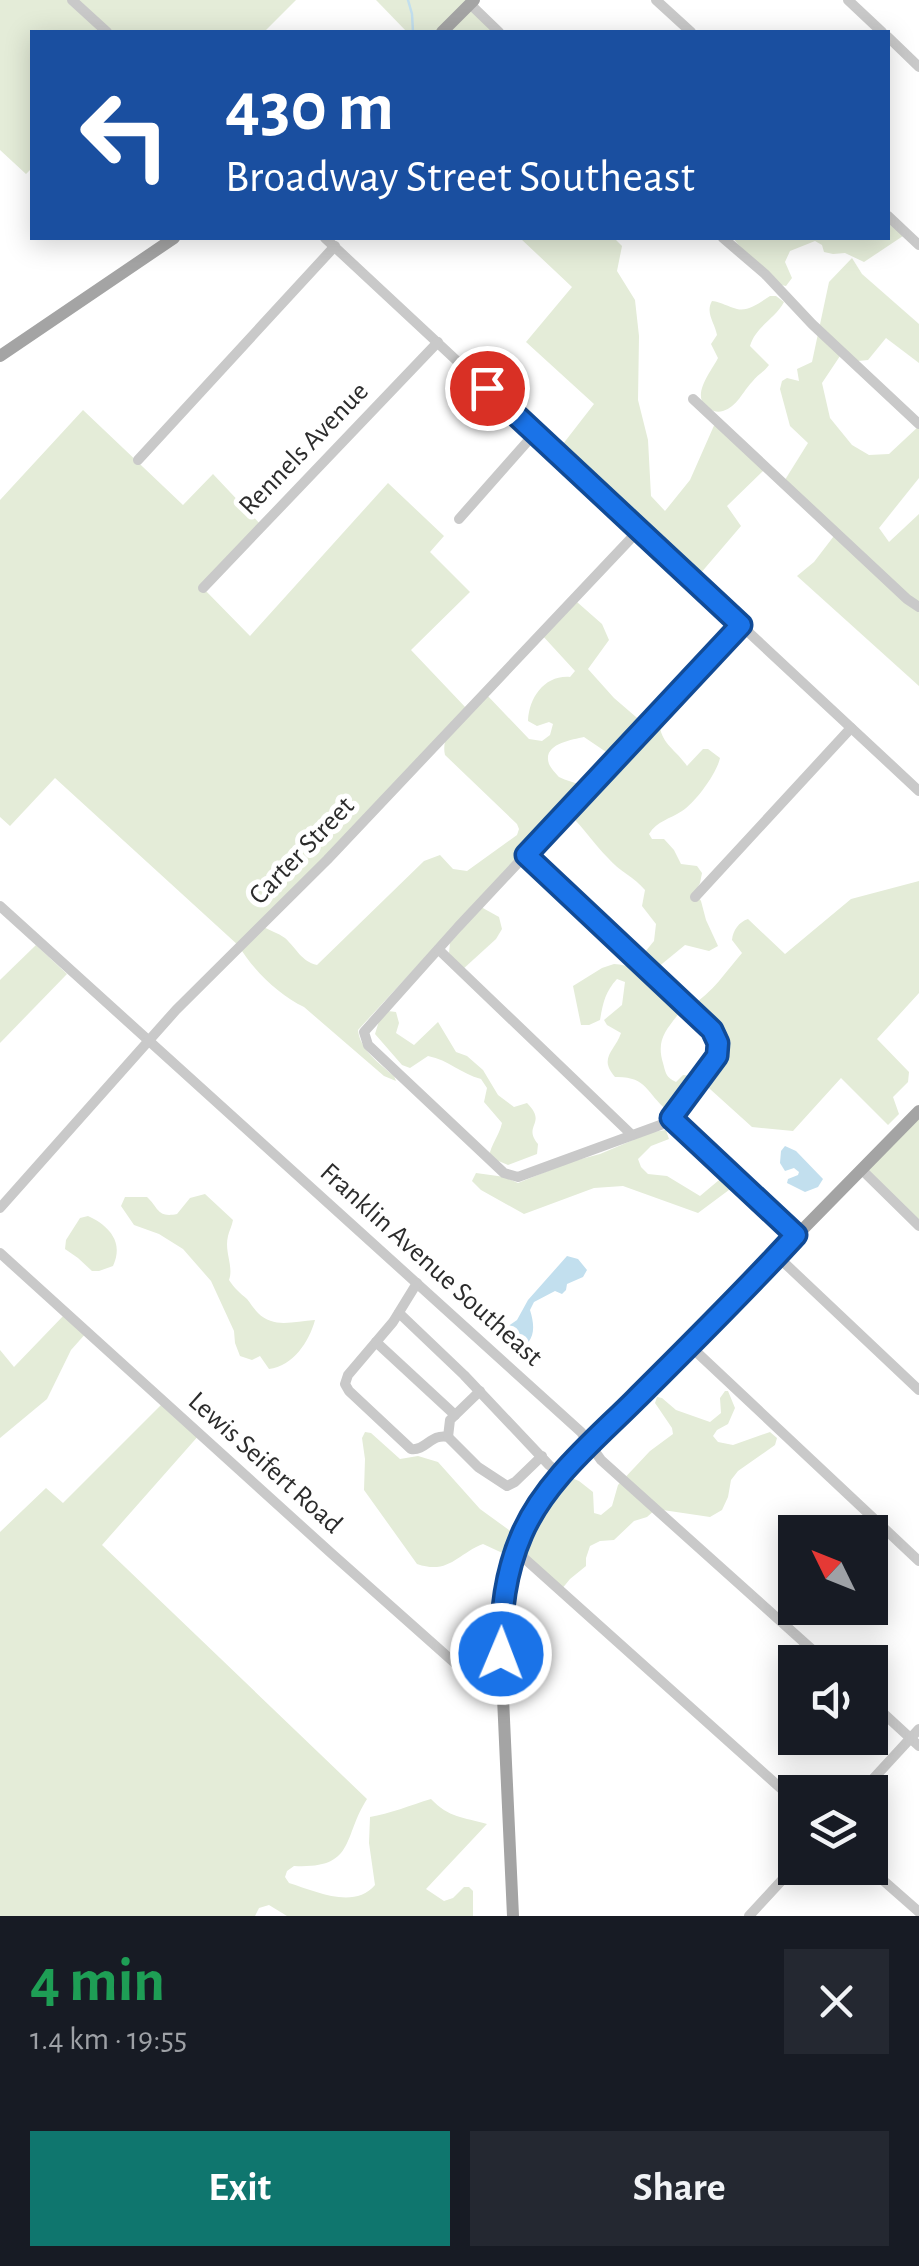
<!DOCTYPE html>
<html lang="en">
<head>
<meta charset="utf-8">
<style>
	:root { --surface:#171b24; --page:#242831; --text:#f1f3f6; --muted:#9ea1a6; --accent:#0f766e }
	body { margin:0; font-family:"Alegreya Sans",sans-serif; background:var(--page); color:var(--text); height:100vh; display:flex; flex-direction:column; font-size:38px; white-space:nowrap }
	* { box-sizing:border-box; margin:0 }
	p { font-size:32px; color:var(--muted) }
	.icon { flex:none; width:55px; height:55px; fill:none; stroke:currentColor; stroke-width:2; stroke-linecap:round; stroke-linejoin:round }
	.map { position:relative; height:1916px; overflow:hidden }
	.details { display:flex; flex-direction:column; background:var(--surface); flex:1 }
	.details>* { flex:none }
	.guide { position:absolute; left:30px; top:30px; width:860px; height:210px; border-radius:0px; box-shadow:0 5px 25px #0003; background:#1a4fa0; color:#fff; overflow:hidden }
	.needle { width:65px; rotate:313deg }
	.controls { position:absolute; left:778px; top:1515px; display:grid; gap:20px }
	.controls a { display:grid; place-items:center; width:110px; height:110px; border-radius:0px; background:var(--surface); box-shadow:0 5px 25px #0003; font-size:50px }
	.pin { position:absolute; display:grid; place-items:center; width:85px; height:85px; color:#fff; margin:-42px; border:5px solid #fff; border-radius:50%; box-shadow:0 2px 10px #0007 }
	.me { position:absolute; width:110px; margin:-55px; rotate:1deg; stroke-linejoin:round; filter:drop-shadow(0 0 8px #0008) }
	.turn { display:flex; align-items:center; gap:35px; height:210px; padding:0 30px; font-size:45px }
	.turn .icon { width:130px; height:130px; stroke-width:2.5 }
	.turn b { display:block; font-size:70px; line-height:85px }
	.round { display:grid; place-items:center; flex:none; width:105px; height:105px; border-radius:0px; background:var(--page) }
	.summary { display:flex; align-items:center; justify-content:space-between; height:170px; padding:0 30px }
	h1 { font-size:60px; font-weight:700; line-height:75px; color:#1e9e55 }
	.primary-button { display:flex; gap:20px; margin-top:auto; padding:20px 30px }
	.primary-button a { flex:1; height:115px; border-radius:0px; background:var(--accent); color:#fff; font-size:40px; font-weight:700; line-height:115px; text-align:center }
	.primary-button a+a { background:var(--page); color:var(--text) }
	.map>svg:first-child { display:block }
	.green { fill:#e4ecd8 }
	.water { fill:#c2dfee }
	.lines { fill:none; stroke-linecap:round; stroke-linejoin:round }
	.stream { stroke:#c2dfee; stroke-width:2.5 }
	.minor { stroke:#c9c9c9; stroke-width:10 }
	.major { stroke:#a4a4a4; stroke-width:12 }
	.route-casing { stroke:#114b97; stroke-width:25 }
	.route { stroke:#1a73e8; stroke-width:18 }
	.labels { text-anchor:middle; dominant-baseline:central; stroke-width:10; stroke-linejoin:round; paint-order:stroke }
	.street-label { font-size:28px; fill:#2c2c2c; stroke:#fff }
</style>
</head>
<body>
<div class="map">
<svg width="919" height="1916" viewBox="0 0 919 1916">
	<rect width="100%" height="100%" fill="#fff"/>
	<g class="green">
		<path d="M0,0H296L264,32H32V168L26,174L0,150Z"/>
		<path d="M376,0H474L499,32H407Z"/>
		<path d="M888,222L903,236L864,262L845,253L833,254L824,252L822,245L815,241L790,251L785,262L792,278L786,286L781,285L746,254L733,238H888Z"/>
		<path d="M520,238H614L622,246L617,271L635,300L639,336L638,400L648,440L651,496L665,511L690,480L716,421L767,467L727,506L741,526L694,581L556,453L594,404L526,342L572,287Z"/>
		<path d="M852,258L862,274L919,324V363L886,338L868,360L858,361L842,353L822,383L830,418L852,445L869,455L889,454L919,426V478L879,528L889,542L919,514V686L797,576L814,562L837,532L783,483L808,443L790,426L780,389L782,381L787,378L799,381L797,369L812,362L829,282Z"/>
		<path d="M770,296H776L784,302C775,319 756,326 750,346L769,365C764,372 757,375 752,382C743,391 737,407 723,411C717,413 713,411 708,408C690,396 711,372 718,358L711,344L717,335C715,323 705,313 712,301C722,302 728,307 737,309C748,312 761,302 770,296Z"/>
		<path d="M83,410L183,505L213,474L262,526L203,588L250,636L388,483L444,536L430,552L470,592L411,650L467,709L261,926C269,930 278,933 285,938C297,949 301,961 317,965L424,861L440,855L453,869L467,871L517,835L519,829L517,824L445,755C439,731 470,710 485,693L529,739L542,741L550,735L553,724L549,722L537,726L528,721C529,697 545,675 570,677L575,671L541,634L577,602L602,624L609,640L588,669L614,698L643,723L612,756L584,737C571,740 542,744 549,764C550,767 557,775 559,777C566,781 575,782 583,786L358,1030C360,1050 380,1064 394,1076L396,1081L384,1076L304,1007C280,996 252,969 239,946L55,778L10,826L0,817V500Z"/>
		<path d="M654,723L660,727C662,744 678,752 687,766L703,749H708L720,758C717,773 695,803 682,811C670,819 657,821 649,834L652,839H664L674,850L681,864L697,866L702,873L700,883L695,892L701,901L706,920L718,946L709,951L685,945L657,968L647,960L645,952L654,941L656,924L642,906L645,890C634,877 619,871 608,858C594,844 584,828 570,815Z"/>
		<path d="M919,881V993L877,1039L909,1072L908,1082L893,1097L899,1114L888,1125L841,1078L793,1131L752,1127L700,1080L718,1043L690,1007C714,991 724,974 742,953L732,940C733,930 739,922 748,919L785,954L851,899Z"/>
		<path d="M481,907L499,917L502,929L496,939L462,970L449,953L450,943Z"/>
		<path d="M36,945L67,974L0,1043V980Z"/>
		<path d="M614,964C643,965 664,990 680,1012C666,1030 656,1040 663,1063C666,1074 666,1077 676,1082L683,1075L691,1076C691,1087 677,1107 667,1110C646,1093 647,1076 615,1077C598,1058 615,1051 621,1033L607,1025L604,1020L622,1005L625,982L617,979C605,992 603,1003 600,1020L589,1025H581L573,986L602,968Z"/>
		<path d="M388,1011L396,1012L399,1023L396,1033L414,1045L438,1022L456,1052L467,1056L483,1070L498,1095L514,1107L527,1103C548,1124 522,1125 538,1144L537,1154L508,1165L489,1157C491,1144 499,1136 502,1123L484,1102L487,1088L481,1079C461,1074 449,1060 428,1056L410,1068L402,1065L375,1034L379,1021Z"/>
		<path d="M919,1111V1226L862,1170Z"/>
		<path d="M666,1130L669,1139L651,1146L638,1159L641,1167L648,1174L667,1176L700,1196L725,1175L737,1184L698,1213L623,1186L594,1188L524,1214L481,1190L472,1181L476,1173L505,1177L518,1183L570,1162L600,1154L652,1132Z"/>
		<path d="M205,1194L233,1220C232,1226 229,1231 228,1236C224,1252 234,1266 229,1280C234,1288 240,1293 247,1299C251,1304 254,1309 258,1313C274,1329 294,1321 315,1320C309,1342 293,1366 269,1369L260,1356L252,1360L240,1356L235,1343L234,1331L211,1281L183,1249L159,1234L134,1225L121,1206L125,1197H147C159,1208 157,1218 177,1214L190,1198Z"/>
		<path d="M88,1216C110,1226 124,1243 113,1266L99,1271H92L78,1258L65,1249L66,1240L80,1218Z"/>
		<path d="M66,1313L87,1332L71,1350L47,1399L0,1438V1350L14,1367Z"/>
		<path d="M725,1391H728L735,1408L728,1424L717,1430L713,1436L718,1442L733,1445L770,1432L777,1438L775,1445L738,1471L731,1480L728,1497L722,1510L710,1517L656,1509L647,1517L634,1521L614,1540L600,1541L590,1546L586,1558V1566L570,1579L561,1590L516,1551L513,1558L483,1544C457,1554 449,1575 417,1564L364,1490L365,1459L362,1438L365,1432L371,1433L400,1459L418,1456L438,1462L480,1509L520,1538L523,1531L569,1477L579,1481L593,1492L594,1513L601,1515L612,1506L618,1485L650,1451L673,1434L672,1428L655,1403L657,1397L662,1398L676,1410L710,1422L721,1413L720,1398Z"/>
		<path d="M164,1402L200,1434L102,1545L367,1799C342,1838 356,1869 294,1866L287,1871L285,1877L289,1883C315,1891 354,1910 375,1885L369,1843L370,1817C389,1814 411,1805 431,1799C449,1818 463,1817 487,1824L426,1889L444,1901L453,1898L464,1887H469L473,1891V1916H287L269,1905L259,1908L255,1916H0V1532L46,1488L63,1503Z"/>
	</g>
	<g class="water">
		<path d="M785,1146L796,1151L823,1179L818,1187L805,1192L787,1183L788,1179L798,1175L799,1172L794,1168L785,1171L780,1163L781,1151Z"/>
		<path d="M567,1256L578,1259L587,1270L583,1277L567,1284L566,1290L562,1294L555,1291L534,1302L530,1310C536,1329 535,1345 513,1351L506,1345L500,1332L517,1320L528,1300Z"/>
	</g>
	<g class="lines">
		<path class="stream" d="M408,0L412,14L413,32"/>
		<g class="minor">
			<path d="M72,0L107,32"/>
			<path d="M656,0L691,32"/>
			<path d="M848,0L882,32"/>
			<path d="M470,4L499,32"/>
			<path d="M888,37L919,67"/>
			<path d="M888,216L919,245"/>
			<path d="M325,238L919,791"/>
			<path d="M723,238L765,274L812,324L919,424"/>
			<path d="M693,399L907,599L919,607"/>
			<path d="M138,460L335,246"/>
			<path d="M459,519L535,433"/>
			<path d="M203,588L438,342"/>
			<path d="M526,855L706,1022C713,1031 720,1040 718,1052C716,1064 673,1117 663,1124L518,1177L504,1173L368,1045L364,1032L458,927L741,625"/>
			<path d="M695,897L851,728"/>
			<path d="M0,906L581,1432L601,1460L826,1662"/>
			<path d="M439,950L632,1135"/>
			<path d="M671,1118L796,1235"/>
			<path d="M862,1170L919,1226"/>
			<path d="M0,1208L176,1010L327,860L639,530"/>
			<path d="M0,1253L331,1553L457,1665L503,1702"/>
			<path d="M777,1256L919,1390"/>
			<path d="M417,1283L393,1322L348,1375L345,1384L349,1391L411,1449C426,1451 431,1433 448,1437L478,1467L507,1486L515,1482L542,1456"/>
			<path d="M399,1313L464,1375L549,1465L562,1476"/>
			<path d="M376,1342L455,1415"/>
			<path d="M689,1345L919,1561"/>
			<path d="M448,1437L450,1420L480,1391"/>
			<path d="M515,1550L795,1801"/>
			<path d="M870,1701L919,1746"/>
			<path d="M861,1792L919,1729"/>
			<path d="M869,1868L919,1912"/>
			<path d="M749,1916L795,1866"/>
		</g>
		<g class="major">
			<path d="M442,32L474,0"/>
			<path d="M0,356L174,238"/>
			<path d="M513,1916L501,1654L502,1599L507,1575L523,1531L549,1491L590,1446L919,1111"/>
		</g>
	</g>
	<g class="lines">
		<defs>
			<path id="route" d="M487,388L741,625L526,855L712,1030L718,1043L717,1056L671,1118L796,1235C744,1292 689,1346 635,1400C595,1440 545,1481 522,1534C505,1573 501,1611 501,1654"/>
		</defs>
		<use href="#route" class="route-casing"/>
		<use href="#route" class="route"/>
	</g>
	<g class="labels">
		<g class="street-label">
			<text transform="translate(304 449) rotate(-46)">Rennels Avenue</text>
			<text transform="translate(302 851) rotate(-46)">Carter Street</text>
			<text transform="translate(431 1265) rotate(42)">Franklin Avenue Southeast</text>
			<text transform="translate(265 1463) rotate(42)">Lewis Seifert Road</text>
		</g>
	</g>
</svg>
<div class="controls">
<a><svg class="needle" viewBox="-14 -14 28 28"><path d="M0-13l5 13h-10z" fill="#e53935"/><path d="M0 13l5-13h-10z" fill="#9ea1a6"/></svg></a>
<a><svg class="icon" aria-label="sound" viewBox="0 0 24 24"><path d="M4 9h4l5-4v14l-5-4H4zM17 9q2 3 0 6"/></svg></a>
<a><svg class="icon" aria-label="layers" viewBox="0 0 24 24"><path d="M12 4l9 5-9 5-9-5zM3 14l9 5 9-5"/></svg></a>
</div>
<div class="pin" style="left:487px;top:388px;background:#d93025"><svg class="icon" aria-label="arrive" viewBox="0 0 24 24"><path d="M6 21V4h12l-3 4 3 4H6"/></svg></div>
<svg class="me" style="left:501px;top:1654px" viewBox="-20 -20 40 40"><circle r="17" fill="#1a73e8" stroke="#fff" stroke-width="3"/><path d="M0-11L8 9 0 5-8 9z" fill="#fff"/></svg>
<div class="guide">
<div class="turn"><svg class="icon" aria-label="left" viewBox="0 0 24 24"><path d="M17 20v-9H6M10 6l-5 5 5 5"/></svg><div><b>430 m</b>Broadway Street Southeast</div></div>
</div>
</div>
<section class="details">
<div class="summary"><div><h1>4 min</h1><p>1.4 km · 19:55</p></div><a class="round"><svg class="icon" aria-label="close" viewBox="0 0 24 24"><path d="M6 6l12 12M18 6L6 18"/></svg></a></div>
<div class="primary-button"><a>Exit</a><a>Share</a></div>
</section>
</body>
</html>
